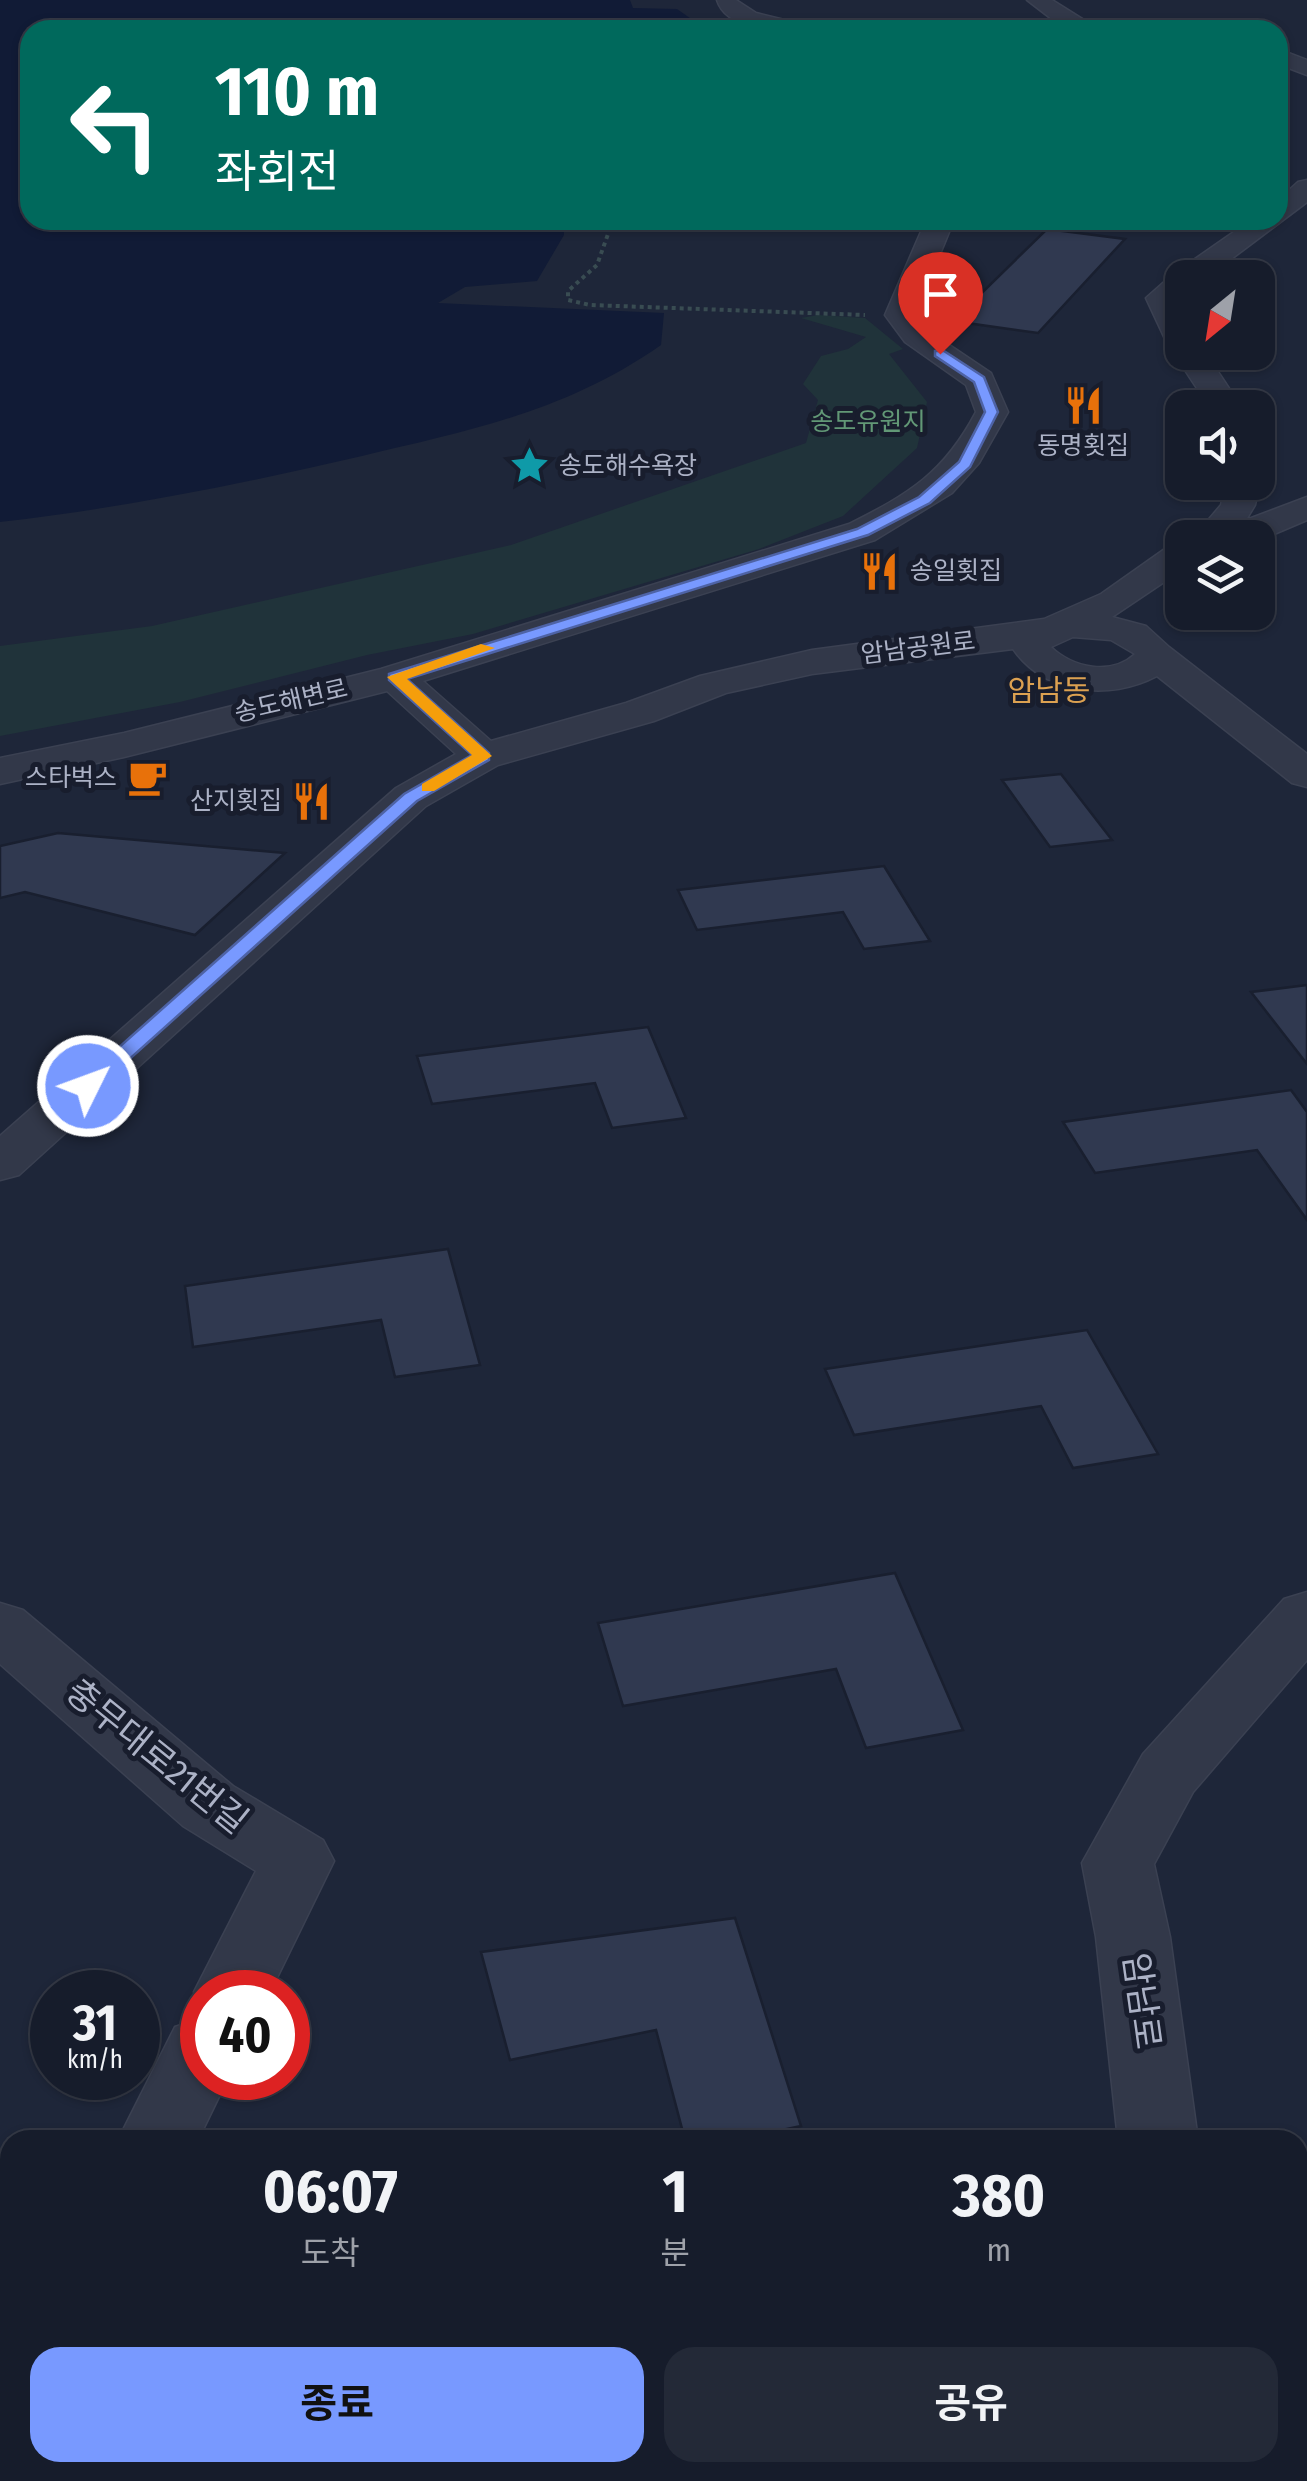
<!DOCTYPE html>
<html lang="ko">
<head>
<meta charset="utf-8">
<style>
	:root { --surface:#161c2b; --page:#232937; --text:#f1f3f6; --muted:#9ea1a9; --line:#353a47; --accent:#7899ff }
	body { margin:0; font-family:"Fira Sans Condensed","Noto Sans KR",sans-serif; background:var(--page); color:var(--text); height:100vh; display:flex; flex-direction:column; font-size:38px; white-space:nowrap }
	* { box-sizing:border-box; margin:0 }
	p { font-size:32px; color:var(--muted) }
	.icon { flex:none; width:55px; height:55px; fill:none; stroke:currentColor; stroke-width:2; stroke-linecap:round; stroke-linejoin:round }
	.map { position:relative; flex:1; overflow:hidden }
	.sheet { position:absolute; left:0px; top:2130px; width:1308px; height:352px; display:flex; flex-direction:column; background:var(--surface); border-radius:30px 30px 0 0; box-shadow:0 2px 8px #0004,0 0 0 2px var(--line) }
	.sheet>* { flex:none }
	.hud { position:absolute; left:20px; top:20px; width:1268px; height:210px; border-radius:30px; box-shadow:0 2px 8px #0004,0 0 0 2px var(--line); background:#00695c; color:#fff; overflow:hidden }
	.needle { width:65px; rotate:210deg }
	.buttons { position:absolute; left:1165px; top:260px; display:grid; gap:20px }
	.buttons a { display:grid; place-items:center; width:110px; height:110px; border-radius:20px; background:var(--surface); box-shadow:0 2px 8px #0004,0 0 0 2px var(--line); font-size:50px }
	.speed { position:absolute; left:30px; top:1970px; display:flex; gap:20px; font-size:50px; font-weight:700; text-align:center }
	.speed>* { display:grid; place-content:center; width:130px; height:130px; border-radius:50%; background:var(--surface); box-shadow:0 2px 8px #0004,0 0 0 2px var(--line); line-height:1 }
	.speed small { font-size:25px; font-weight:400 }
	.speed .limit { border:15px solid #d22; background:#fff; color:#111 }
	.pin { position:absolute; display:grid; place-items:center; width:85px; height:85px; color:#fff; margin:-102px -42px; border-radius:50% 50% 50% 0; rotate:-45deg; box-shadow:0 0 10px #0007 }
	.pin .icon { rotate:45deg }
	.me { position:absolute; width:110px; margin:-55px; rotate:48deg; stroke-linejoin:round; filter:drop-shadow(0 0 8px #0008) }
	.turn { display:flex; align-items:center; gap:35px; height:210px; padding:0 30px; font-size:45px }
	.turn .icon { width:130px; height:130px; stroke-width:2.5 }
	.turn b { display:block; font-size:70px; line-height:85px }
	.eta { display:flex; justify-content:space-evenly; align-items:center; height:170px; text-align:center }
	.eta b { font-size:60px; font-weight:700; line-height:70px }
	.primary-button { display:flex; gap:20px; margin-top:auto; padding:20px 30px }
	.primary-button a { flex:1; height:115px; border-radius:30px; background:var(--accent); color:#111; font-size:40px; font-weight:700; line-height:115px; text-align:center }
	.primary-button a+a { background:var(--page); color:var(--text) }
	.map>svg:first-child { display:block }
	.green { fill:#20333a }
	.water { fill:#111b36 }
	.building { fill:#303950; stroke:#191f2f; stroke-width:2.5 }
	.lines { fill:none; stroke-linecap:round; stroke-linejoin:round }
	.minor-casing { stroke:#3b4152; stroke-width:3 }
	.path { stroke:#394c52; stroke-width:4; stroke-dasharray:4 4; stroke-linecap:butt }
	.minor { fill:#323849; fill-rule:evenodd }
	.route { fill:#7899ff; stroke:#4e63a6; stroke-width:2.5 }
	.slow { fill:#f59e0b }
	.labels { text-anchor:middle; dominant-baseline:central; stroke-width:10; stroke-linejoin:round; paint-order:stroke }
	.far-park-label { font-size:25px; fill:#629876; stroke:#181d2d }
	.far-poi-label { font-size:25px; fill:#acb2c6; stroke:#181d2d; text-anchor:start }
	.far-street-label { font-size:25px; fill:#acb2c6; stroke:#181d2d }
	.far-quarter-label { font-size:30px; fill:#dca151; stroke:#181d2d }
	.near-street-label { font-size:35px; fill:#acb2c6; stroke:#181d2d }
</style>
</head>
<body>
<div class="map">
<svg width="1307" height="2481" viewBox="0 0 1307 2481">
	<rect width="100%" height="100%" fill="#1e2639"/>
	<path class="green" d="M818,315L865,318L903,349L889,354L927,402L917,448L843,516L759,549L473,634L367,655L180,702L0,736V646L152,626L511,545L806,443L818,400L803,384L821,356L848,349L866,337L801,318Z"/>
	<path class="water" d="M0,0H630L633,8L677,9L707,30H30V220H564V235L537,281L465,287L438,303L664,313L661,345C567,411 471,430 362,456C242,484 123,508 0,522Z"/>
	<g class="building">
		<path d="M1047,229L1125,239L1038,333L953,321Z"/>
		<path d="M1061,774L1112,840L1050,847L1002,780Z"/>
		<path d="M58,833L285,853L195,935L25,892L0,898V846Z"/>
		<path d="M884,866L930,941L864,949L843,912L697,930L678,890Z"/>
		<path d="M1307,985V1064L1251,992Z"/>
		<path d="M648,1027L686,1118L612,1128L595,1083L432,1104L417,1056Z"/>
		<path d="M1291,1090L1307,1112V1220L1257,1150L1095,1173L1063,1122Z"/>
		<path d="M448,1249L480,1365L395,1377L381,1320L193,1347L185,1286Z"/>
		<path d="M1087,1330L1158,1454L1073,1468L1041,1406L854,1435L825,1369Z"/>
		<path d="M895,1573L963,1730L866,1748L836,1669L623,1706L598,1623Z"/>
		<path d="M735,1918L801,2126L735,2140H685L656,2030L510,2060L481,1952Z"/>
	</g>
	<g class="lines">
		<defs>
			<g id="minor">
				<path d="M717,0H736L756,13L805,25L808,30C780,30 727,32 717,0Z"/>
				<path d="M1027,0H1052L1100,30H1066Z"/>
				<path d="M1278,49L1307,60V75L1278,64Z"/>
				<path d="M1307,180V202L1206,278H1182V295L1177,300L1182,312V352H1205L1242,408H1210L1167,343L1146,298L1172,275L1251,220H1278V200L1298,182Z"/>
				<path d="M926,220H954L915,315L927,330L991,373L1008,412L979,463L952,493L875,540L423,681L491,741L626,703L700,676L812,650L1044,619L1101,594L1169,546L1182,543V570L1112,617L1146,626L1169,647L1307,754V787L1292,783L1157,676C1110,701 1045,695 1013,649L812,674L726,693L654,721L498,765L426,806L19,1175L0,1180V1136L396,788L456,754L387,691L124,757L0,784V758L124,733L381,669L849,524C909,494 944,473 976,412L966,385L905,342L885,315ZM1073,637L1111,640L1135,654C1111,676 1073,668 1051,647Z"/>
				<path d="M1258,478L1260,482L1255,505L1246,520L1307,497V520L1258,541V538H1193L1221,505L1226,482H1258Z"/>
				<path d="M1307,1592V1660L1193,1792L1154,1864L1170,1937L1198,2140H1118L1096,1937L1082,1863L1143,1754L1284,1599Z"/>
				<path d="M0,1603L23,1610L233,1786L323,1840L334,1861L270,1992H202V2009L194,1992L256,1871L183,1826L0,1664Z"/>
				<path d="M202,2018V2078H228L198,2140H118L175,2027Z"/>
				<path d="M10,2366V2463L0,2467V2370Z"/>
				<path d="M1298,2380L1307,2384V2481H1279L1273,2472H1298Z"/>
				<rect x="1103" y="2472" width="88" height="9"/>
			</g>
		</defs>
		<use href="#minor" class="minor-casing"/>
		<path class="path" d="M613,220L597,265L568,291V300L590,305L865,315"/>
		<use href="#minor" class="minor"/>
	</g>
	<path class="route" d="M935,351H944L984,377L998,412L970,467L930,503L868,535L407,679L489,753V760L417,801L95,1090H81L78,1086L81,1081L404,794L472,755L389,680V674L857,529L919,497L959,462L985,412L974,382L935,356Z"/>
	<path class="slow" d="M481,644L495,648L407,679L492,756L434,791H422V784L472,755L387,677Z"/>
	<defs>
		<symbol id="restaurant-bare" viewBox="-9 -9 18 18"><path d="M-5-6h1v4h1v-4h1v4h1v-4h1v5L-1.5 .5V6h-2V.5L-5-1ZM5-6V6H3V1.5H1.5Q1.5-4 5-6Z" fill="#e8710a" stroke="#181d2d" stroke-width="2.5" paint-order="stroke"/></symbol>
		<symbol id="sight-bare" viewBox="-9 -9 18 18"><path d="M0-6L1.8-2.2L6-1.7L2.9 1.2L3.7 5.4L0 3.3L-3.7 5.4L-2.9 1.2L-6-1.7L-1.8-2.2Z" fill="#0f9aa8" stroke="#181d2d" stroke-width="2.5" paint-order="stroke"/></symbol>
		<symbol id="cafe-bare" viewBox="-9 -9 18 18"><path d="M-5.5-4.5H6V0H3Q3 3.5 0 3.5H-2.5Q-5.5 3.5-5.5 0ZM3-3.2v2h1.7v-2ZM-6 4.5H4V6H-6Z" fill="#e8710a" stroke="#181d2d" stroke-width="2.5" paint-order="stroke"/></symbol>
	</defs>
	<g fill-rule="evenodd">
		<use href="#restaurant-bare" x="1056" y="378" width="55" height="55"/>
		<use href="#sight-bare" x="502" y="438" width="55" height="55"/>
		<use href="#restaurant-bare" x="852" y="544" width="55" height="55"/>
		<use href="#cafe-bare" x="120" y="750" width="55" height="55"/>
		<use href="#restaurant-bare" x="284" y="774" width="55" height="55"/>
	</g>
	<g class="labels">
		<g class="far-park-label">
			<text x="868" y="422">송도유원지</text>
		</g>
		<g class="far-poi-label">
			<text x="1083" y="446" text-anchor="middle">동명횟집</text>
			<text x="559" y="466">송도해수욕장</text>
			<text x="910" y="571">송일횟집</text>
			<text x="117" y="778" text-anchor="end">스타벅스</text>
			<text x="282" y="801" text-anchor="end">산지횟집</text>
		</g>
		<g class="far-street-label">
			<text transform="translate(918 648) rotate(-7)">암남공원로</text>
			<text transform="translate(291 701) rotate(-13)">송도해변로</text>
		</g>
		<g class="far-quarter-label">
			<text x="1049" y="691">암남동</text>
		</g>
		<g class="near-street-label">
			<text transform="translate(157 1756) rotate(39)">충무대로21번길</text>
			<text transform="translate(1142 2001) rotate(82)">암남로</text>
		</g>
	</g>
</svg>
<div class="buttons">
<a><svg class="needle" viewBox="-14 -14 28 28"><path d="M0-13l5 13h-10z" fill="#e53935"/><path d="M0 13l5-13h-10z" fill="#9ea1a9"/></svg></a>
<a><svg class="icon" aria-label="sound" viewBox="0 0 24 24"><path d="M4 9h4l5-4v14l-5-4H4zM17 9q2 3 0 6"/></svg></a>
<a><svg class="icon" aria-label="layers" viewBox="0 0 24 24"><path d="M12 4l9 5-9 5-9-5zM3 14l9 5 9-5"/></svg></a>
</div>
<div class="speed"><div>31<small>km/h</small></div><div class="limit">40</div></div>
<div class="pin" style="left:940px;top:354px;background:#d93025"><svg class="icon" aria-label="arrive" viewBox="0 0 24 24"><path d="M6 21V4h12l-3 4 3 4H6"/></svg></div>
<svg class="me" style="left:88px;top:1086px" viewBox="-20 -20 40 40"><circle r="17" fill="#7899ff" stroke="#fff" stroke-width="3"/><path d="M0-11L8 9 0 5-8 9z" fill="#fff"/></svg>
<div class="hud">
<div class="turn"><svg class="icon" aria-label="left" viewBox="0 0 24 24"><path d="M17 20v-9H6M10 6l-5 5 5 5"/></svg><div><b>110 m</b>좌회전</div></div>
</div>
<section class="sheet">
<div class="eta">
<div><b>06:07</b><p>도착</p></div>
<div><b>1</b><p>분</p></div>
<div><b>380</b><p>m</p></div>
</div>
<div class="primary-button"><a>종료</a><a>공유</a></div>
</section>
</div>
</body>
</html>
